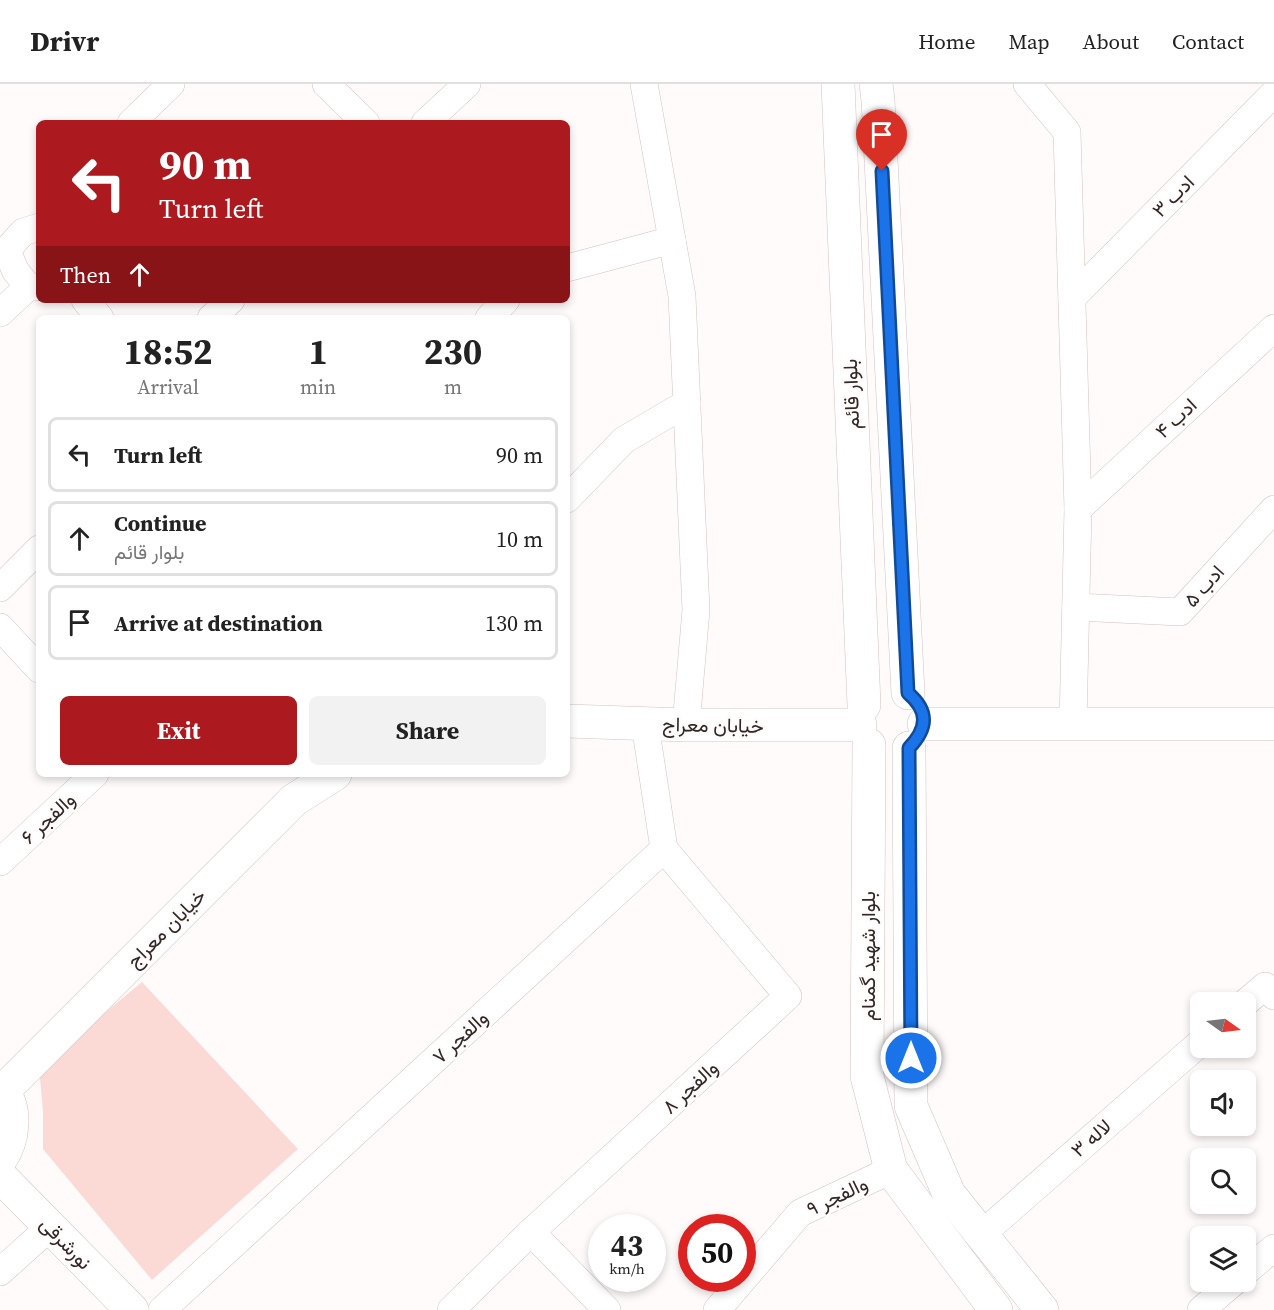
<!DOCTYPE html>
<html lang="en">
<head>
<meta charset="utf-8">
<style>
	:root { --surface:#fff; --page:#f2f2f2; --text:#222; --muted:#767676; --line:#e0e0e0; --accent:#ac191e }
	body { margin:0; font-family:"Source Serif 4",Vazirmatn,serif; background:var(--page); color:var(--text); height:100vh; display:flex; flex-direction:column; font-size:22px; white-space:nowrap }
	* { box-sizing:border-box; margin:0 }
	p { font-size:20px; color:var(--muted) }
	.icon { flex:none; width:33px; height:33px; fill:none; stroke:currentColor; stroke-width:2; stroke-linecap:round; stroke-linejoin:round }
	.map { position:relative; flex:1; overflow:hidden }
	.drawer { position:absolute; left:36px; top:231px; width:534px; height:462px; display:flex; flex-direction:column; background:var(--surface); border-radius:9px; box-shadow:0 3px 9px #0003 }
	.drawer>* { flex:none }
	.guide { position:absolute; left:36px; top:36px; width:534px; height:183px; border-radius:9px; box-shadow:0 3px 9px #0003; background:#ac191e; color:#fff; overflow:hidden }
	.needle { width:39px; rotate:104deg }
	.controls { position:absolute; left:1190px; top:908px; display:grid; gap:12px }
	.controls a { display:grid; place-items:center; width:66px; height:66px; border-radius:9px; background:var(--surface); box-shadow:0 3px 9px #0003; font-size:30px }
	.speed { position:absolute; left:588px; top:1130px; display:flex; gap:12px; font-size:30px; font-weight:700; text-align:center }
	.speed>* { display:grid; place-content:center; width:78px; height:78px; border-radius:50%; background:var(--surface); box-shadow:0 3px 9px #0003; line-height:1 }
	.speed small { font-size:15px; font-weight:400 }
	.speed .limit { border:9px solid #d22; background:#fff; color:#111 }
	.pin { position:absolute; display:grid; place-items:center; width:51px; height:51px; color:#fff; margin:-62px -26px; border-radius:50% 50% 50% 0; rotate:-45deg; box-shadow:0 0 6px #0007 }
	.pin .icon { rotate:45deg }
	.me { position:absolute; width:66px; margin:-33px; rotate:0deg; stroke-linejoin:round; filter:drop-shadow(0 0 4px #0008) }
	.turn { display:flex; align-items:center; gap:21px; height:126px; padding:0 24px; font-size:27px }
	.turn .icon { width:78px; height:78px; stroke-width:2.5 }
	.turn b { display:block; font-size:42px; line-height:51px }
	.then { display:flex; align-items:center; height:57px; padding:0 24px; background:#0003; gap:12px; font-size:22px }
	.eta { display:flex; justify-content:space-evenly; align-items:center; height:102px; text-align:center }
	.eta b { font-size:36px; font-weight:700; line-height:42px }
	.primary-button { display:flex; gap:12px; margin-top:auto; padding:12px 24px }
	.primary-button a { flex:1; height:69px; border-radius:9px; background:var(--accent); color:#fff; font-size:24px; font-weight:700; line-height:69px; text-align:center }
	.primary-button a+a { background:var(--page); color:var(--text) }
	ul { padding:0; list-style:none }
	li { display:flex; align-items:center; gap:18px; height:75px; margin:0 12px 9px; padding:0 12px; border:3px solid var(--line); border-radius:9px }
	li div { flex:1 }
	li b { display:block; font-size:22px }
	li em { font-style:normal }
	header { display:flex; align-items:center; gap:36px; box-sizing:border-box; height:84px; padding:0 30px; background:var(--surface); border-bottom:2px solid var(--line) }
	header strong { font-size:28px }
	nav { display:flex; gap:33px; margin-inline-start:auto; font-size:21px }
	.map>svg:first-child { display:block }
	.green { fill:#fbdad6 }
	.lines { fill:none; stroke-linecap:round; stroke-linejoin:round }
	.minor-casing { stroke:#d3c2bf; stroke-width:28 }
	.tertiary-casing { stroke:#d3c2bf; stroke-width:34 }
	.secondary-casing { stroke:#d3c2bf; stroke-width:34 }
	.minor { stroke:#fff; stroke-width:27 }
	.tertiary { stroke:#fff; stroke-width:33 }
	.secondary { stroke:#fff; stroke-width:33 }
	.route-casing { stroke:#114b97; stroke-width:15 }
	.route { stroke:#1a73e8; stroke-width:10 }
	.labels { text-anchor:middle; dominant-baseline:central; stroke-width:5; stroke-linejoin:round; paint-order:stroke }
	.street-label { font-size:20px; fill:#2f2827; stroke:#fefbfa }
</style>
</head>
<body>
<header>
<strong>Drivr</strong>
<nav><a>Home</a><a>Map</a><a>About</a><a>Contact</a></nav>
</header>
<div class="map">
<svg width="1274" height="1226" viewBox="0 0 1274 1226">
	<rect width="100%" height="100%" fill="#fefbfa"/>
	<path class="green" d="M142,898L298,1065L152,1196L43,1065V1028L39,983Z"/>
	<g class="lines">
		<defs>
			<g id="minor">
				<path d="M326,0L366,39"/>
				<path d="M644,0L682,212L696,526L686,641"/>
				<path d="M1027,0L1067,48L1078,425L1073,640"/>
				<path d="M131,39L171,0"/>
				<path d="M425,39L467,0"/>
				<path d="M39,143L23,148L7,166L15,186L28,203H39"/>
				<path d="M567,184L672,156"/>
				<path d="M1072,214L1274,9"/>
				<path d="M85,216L100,234"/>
				<path d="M0,229L28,203"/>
				<path d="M211,234L231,216"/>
				<path d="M489,234L506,216"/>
				<path d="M567,415L624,356L687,319"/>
				<path d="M1078,425L1274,244"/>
				<path d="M0,504L39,465"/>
				<path d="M1076,523L1180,528L1274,425"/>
				<path d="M0,543L39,585"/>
				<path d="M0,778L95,690"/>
				<path d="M1245,919L1265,902L1274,912"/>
				<path d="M531,1148L607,1226"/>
				<path d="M982,1150L1200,959"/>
				<path d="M0,1188L50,1143"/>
				<path d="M1245,1188L1274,1164"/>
				<path d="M162,1226L664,765L645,640"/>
				<path d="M451,1226L531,1148L788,912L664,765"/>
				<path d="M717,1226L800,1129L891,1086"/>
				<path d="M1201,1226L1235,1197"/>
			</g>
			<g id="tertiary">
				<path d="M567,637L686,641H860"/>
				<path d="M924,640H1274"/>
				<path d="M0,1004C18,1023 14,1056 0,1076"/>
				<path d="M3,1007L294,716L335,690"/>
				<path d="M0,1092L132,1226"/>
			</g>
			<g id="secondary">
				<path d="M838,0L864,621"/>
				<path d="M876,0L878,16L908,609"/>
				<path d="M869,661L867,992L891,1086L996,1226"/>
				<path d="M909,664L911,1022L949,1110L1042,1226"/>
			</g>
		</defs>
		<use href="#minor" class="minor-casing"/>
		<use href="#tertiary" class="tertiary-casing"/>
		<use href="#secondary" class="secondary-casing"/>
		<use href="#minor" class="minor"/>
		<use href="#tertiary" class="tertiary"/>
		<use href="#secondary" class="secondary"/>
	</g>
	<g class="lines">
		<defs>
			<path id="route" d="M882,87L908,609C929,627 928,644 909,664L911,974"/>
		</defs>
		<use href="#route" class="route-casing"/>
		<use href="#route" class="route"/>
	</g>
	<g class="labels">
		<g class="street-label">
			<text transform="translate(1173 112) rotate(-45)">ادب ۳</text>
			<text transform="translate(851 310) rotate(-92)">بلوار قائم</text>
			<text transform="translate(1176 334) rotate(-43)">ادب ۴</text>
			<text transform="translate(1204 502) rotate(-48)">ادب ۵</text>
			<text transform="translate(713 641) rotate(1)">خیابان معراج</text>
			<text transform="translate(48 734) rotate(-43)">والفجر ۶</text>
			<text transform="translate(166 844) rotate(-45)">خیابان معراج</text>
			<text transform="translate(868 872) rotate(-90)">بلوار شهید گمنام</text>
			<text transform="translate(460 953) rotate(-43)">والفجر ۷</text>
			<text transform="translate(690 1003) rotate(-43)">والفجر ۸</text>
			<text transform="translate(1091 1054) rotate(-41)">لاله ۳</text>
			<text transform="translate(837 1112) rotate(-26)">والفجر ۹</text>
			<text transform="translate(66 1159) rotate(46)">نورشرقی</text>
		</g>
	</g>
</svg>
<div class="controls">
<a><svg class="needle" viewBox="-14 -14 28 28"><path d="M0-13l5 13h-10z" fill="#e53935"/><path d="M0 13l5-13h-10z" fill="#767676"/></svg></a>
<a><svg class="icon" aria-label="sound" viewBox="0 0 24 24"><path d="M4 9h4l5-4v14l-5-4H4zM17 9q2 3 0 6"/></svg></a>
<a><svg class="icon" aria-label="search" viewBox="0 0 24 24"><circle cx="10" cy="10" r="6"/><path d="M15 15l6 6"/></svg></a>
<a><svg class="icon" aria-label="layers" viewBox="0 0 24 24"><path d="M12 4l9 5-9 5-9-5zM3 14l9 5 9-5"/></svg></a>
</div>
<div class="speed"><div>43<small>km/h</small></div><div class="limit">50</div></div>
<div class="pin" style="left:882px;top:87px;background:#d93025"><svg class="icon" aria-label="arrive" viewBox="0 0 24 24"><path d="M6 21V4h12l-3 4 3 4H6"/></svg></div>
<svg class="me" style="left:911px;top:974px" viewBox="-20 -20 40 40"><circle r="17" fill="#1a73e8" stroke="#fff" stroke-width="3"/><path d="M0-11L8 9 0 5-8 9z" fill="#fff"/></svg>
<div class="guide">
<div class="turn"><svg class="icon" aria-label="left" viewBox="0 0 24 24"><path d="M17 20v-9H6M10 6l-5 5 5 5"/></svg><div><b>90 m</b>Turn left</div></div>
<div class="then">Then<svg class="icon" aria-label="ahead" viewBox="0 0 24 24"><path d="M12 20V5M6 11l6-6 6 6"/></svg></div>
</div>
<section class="drawer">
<div class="eta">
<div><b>18:52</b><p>Arrival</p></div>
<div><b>1</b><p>min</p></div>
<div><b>230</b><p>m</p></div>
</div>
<ul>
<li><svg class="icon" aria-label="left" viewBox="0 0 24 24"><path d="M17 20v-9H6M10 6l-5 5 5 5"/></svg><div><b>Turn left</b></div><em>90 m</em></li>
<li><svg class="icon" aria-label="ahead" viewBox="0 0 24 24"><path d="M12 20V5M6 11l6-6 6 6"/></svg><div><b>Continue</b><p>بلوار قائم</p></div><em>10 m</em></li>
<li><svg class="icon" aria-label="arrive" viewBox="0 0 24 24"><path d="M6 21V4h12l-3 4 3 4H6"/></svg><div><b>Arrive at destination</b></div><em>130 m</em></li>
</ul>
<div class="primary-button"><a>Exit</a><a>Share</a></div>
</section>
</div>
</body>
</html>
